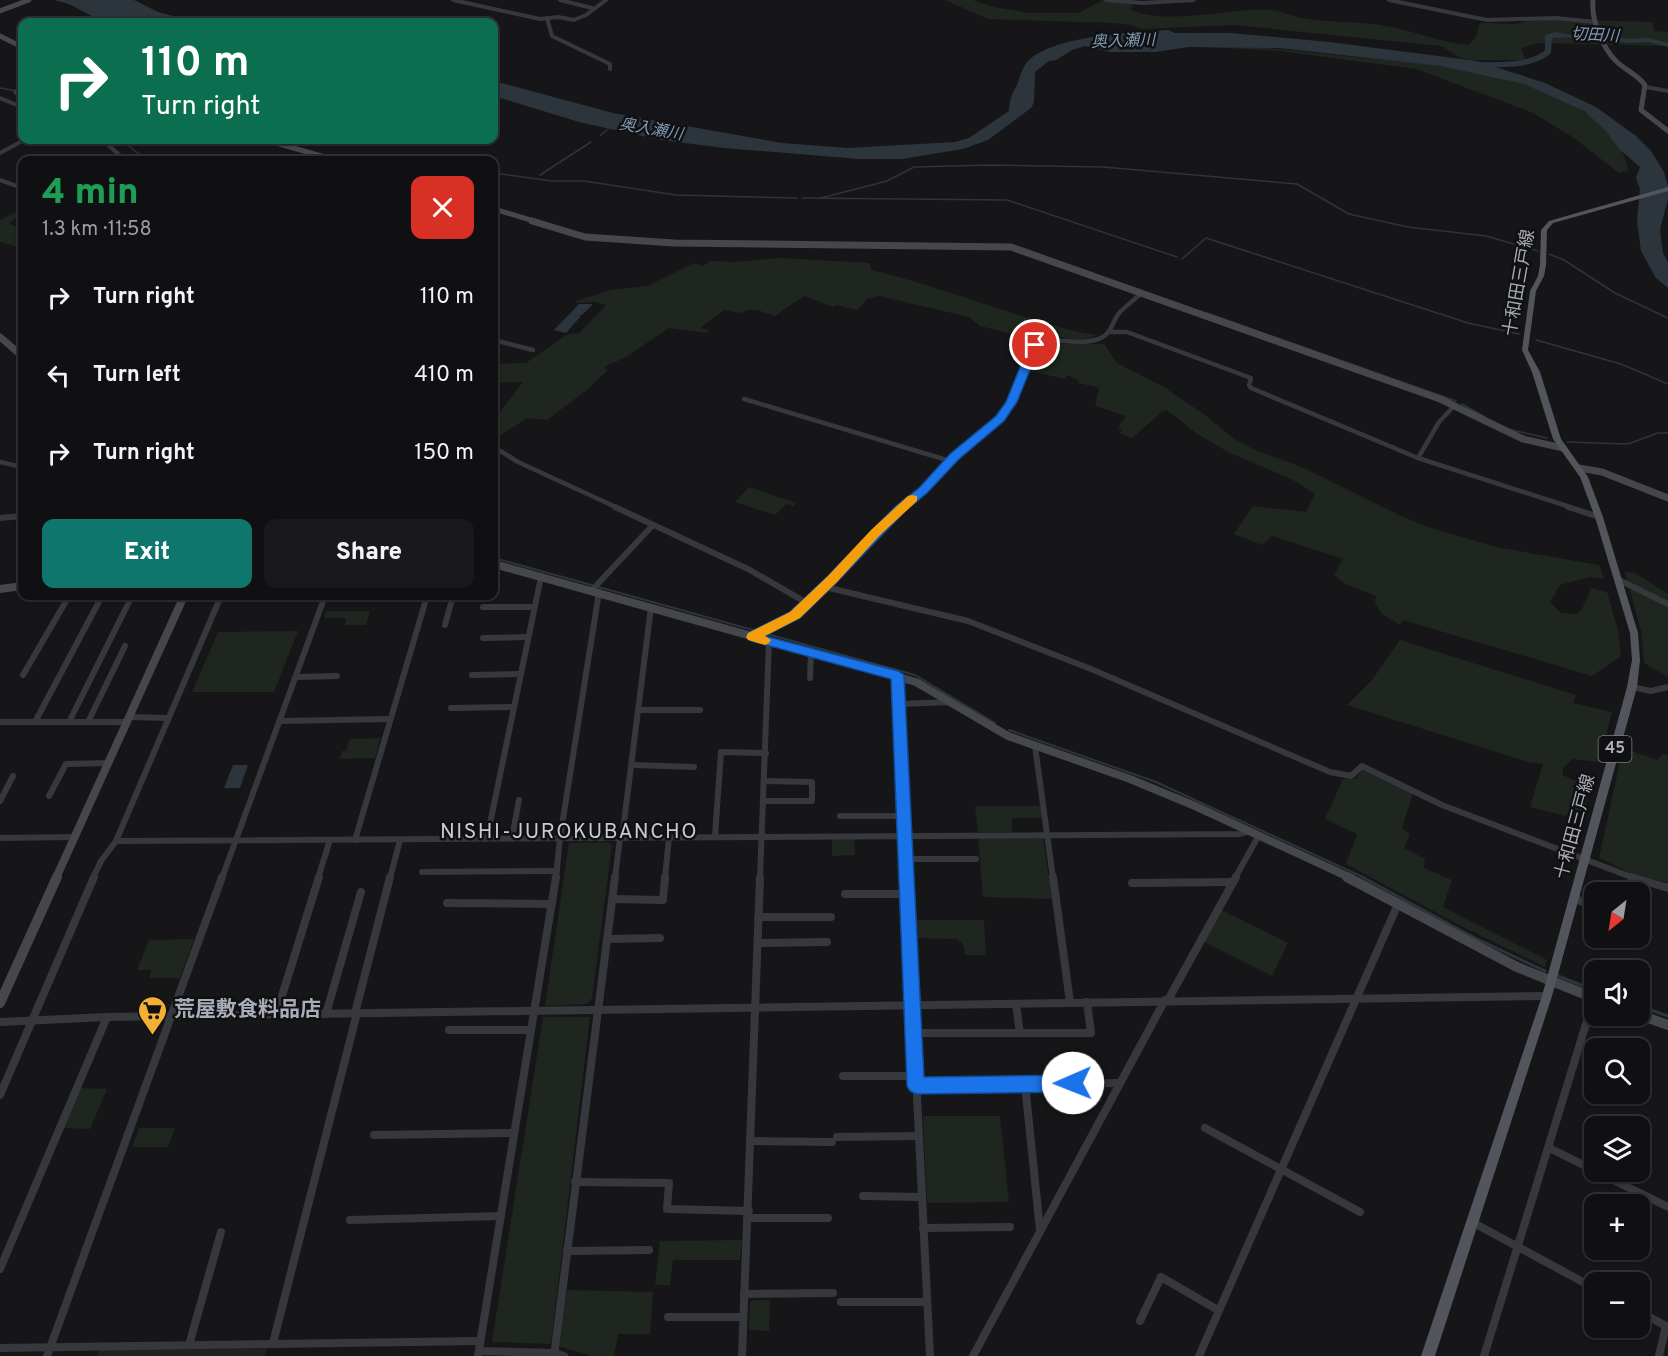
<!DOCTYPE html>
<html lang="en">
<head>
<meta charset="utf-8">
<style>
	:root { --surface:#101012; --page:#19191b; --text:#f1f3f6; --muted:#9c9d9f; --line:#303032; --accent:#0f766e }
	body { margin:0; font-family:Overpass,"Noto Sans JP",sans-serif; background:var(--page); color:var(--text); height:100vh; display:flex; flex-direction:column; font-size:22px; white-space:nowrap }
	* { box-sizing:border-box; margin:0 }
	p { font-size:20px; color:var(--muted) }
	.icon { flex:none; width:33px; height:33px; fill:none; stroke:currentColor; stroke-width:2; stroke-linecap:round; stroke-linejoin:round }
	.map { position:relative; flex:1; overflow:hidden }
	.drawer { position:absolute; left:18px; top:156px; width:480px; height:444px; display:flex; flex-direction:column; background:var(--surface); border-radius:12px; box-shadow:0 2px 4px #0004,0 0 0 2px var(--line) }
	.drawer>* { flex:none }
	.top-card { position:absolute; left:18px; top:18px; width:480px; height:126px; border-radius:12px; box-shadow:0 2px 4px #0004,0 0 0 2px var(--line); background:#0b6e4f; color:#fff; overflow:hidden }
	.needle { width:39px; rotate:210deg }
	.buttons { position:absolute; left:1584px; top:882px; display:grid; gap:12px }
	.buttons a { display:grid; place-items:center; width:66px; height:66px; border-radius:12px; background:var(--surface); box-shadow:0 2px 4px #0004,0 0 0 2px var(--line); font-size:30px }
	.pin { position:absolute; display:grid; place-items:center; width:51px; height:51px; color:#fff; margin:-26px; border:3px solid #fff; border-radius:50%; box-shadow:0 2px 6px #0007 }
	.me { position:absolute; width:66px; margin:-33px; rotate:269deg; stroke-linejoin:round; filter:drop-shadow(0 0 4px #0008) }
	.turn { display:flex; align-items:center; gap:21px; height:126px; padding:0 24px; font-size:27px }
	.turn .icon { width:78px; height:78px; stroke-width:2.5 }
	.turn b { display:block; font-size:42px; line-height:51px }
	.round { display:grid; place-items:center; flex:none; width:63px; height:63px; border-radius:12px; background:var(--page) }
	.head { display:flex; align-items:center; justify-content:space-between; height:102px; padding:0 24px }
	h1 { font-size:36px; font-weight:800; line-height:45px; color:#1e9e55 }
	.action { display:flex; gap:12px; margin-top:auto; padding:12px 24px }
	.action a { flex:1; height:69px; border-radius:12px; background:var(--accent); color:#fff; font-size:24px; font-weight:800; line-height:69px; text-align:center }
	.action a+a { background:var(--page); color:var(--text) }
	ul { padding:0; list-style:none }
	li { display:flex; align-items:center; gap:18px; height:78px; padding:0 24px }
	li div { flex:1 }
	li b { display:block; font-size:22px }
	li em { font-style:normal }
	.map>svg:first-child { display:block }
	.built { fill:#222225 }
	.green { fill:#1e261f }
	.water { fill:#2c353c }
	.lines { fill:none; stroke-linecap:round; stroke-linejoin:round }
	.stream-far2 { stroke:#2c353c; stroke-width:1.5 }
	.stream-far1 { stroke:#2c353c; stroke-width:2 }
	.stream { stroke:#2c353c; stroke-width:3 }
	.river { fill:#2c353c; fill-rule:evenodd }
	.street-far3 { stroke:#37383d; stroke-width:4 }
	.street-far2 { stroke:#37383d; stroke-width:4.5 }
	.street-far1 { stroke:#37383d; stroke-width:6 }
	.street { stroke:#37383d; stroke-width:8 }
	.secondary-far3 { stroke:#45474d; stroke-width:5 }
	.secondary-far2 { stroke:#45474d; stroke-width:7 }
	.secondary-far1 { stroke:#45474d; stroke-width:8 }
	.secondary { stroke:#45474d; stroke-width:10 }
	.primary { fill:#53555c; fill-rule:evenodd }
	.route { fill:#1a73e8; stroke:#114b97; stroke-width:1.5 }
	.slow { fill:#f59e0b }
	.labels { text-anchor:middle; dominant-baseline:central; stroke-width:5; stroke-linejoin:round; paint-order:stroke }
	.far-water-label { font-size:16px; font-style:italic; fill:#7f9bb3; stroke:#111113 }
	.shield { fill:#111113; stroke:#7b7e86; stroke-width:1.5 }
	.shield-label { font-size:16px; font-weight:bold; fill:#a8adb8 }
	.street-label { font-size:18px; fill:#a8adb8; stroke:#111113 }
	.quarter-label { font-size:21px; letter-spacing:1.5px; fill:#c9ccd4; stroke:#111113 }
	.near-poi-label { font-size:21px; font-weight:bold; fill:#a8adb8; stroke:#111113; text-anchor:start }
</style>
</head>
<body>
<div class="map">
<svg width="1668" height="1356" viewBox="0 0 1668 1356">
	<rect width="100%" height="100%" fill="#161618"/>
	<path class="built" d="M267,1349L265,1356H97L99,1350Z"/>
	<g class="green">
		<path d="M945,0H973L993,7L1030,13H1078L1103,0H1134L1131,10C1171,26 1229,7 1271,10C1282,11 1292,16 1302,18C1328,23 1354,21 1380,25C1410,29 1438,42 1469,45L1476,36L1480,23L1516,24L1535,19L1653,22L1654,31L1668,32V46L1536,43L1521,49L1526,60H1471L1459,57L1441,46L1234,25L1141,29L1132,25L1113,23L988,19Z"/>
		<path d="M1206,47C1259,44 1312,53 1365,58C1438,64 1567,75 1613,140C1622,153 1626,155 1628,171L1619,173L1574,138L1533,113L1416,69L1280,51Z"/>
		<path d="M22,209V215L9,223L22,230V248L0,242V220Z"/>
		<path d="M779,258L870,263L871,270C928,283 983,305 1039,321C1058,326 1076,333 1097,335L1085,340L1051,337L1034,339L980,326L969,317L879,296L867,299L857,310L836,305L833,307L804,296L775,316L757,310H748L739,313L724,310L700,328L709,331L707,333L669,328L626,357L604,367L608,370L587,390L547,420L528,418L494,439V420L523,382L494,383V364L526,363L566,335L579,333L606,305L594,302L576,303V301L611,290L647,286L694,263L702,266L711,261L736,262Z"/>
		<path d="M1049,344H1104L1117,363L1164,387L1205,415L1234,439L1253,449L1304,468L1401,516L1428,527L1496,547L1599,565L1604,579L1589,577L1560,585L1550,602L1561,613L1577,614L1583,607L1591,588L1607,592L1618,630L1621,656L1592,676L1403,620L1400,625L1382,614L1375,603L1376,596L1347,585L1334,575L1343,559L1272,536L1262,545L1234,534L1253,506L1306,512L1315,494L1293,480L1228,452L1196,433L1167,410L1162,412L1132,438L1120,433L1122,429L1118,428L1126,416L1095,406L1099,388L1079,383L1078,380L1067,375L1065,379L1029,371L1041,348Z"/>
		<path d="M749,487L796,503L793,506L786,504L775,515L735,502Z"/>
		<path d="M1625,572L1635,573L1668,594V677L1644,663L1641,631Z"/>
		<path d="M326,611H370L366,625H345L346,618H324Z"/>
		<path d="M298,631L274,692H192L218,632Z"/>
		<path d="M1400,640L1576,695L1573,703L1612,712L1599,762L1573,759L1563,768V775L1590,788L1582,820L1530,807L1543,764L1528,762L1347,705L1372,680Z"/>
		<path d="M380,738L375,758L340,759L342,751H346L350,739Z"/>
		<path d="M1623,748L1657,760L1663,754L1668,755V883L1630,873L1599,858Z"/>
		<path d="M1362,769L1413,793L1402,828L1410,834L1404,848L1425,859L1424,868L1452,880L1443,907L1547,960L1545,967L1459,925L1346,864L1357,834L1325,819L1343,779H1356Z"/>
		<path d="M975,806H1040L1042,818H1012V832H978Z"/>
		<path d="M1043,837L1052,899L983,897L978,838Z"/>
		<path d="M832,839H854L855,855L832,856Z"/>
		<path d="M608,842L612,845L592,998L587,1004L545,1006L569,843Z"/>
		<path d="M1221,910L1288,943L1272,976L1204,942Z"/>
		<path d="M913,920H984L986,955H965L963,944L956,939L916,938Z"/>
		<path d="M194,939L180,978H149L151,970H137L149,940Z"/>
		<path d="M543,1017H590L551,1344L492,1342Z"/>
		<path d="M80,1088L107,1089L90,1129L64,1128Z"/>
		<path d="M923,1116H1000L1009,1202L927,1203Z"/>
		<path d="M139,1128H175L168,1147H132Z"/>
		<path d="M742,1240L740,1260H673L670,1285H655L660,1241Z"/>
		<path d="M567,1290L653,1292L650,1334H618L614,1356H592L558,1346Z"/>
		<path d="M753,1300H770L769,1331L749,1330L750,1303Z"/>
	</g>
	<g class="water">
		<path d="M54,0H134L158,12L195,22H103L69,4Z"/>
		<path d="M1168,30L1175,33H1231L1329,42L1477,61L1545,83L1596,107L1636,136L1651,151L1664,172L1668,186V199L1660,229L1663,253L1668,262V288L1656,278L1641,251L1637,221L1640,189L1636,178L1640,167L1619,149L1606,131L1584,111L1524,84L1441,66L1279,48L1188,47L1156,52H1110L1085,46L1072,50L1056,60L1049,61L1035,72L1034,102L1031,108L988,140L963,149L902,159H859L724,148L661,140L579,122L494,96V81L613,113L782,143L848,148L955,142L969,138L1009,111C1009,101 1012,94 1017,85C1020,77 1022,67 1029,60C1054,36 1133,32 1168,30Z"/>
		<path d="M579,304H593L582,315H579L581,316L566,333L554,330Z"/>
		<path d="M233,765H248L240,788H224Z"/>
	</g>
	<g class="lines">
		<g class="stream-far2">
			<path d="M0,88L22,92"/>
			<path d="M600,136L609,128"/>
			<path d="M121,140L139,154L153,160"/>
			<path d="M494,173L552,181H584L676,195L797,198"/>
			<path d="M540,175L591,142"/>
			<path d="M802,198L1007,200L1177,257"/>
			<path d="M821,198L887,181L914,167L992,165L1103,167L1297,184L1349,214L1408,227L1486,236L1538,251"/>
			<path d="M1549,254L1564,260L1615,293L1668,318"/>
			<path d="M1182,259L1206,238L1468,323L1519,334"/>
			<path d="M1207,313L1456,401"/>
			<path d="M1536,340L1621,364L1668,384"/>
			<path d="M1462,404L1485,417"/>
			<path d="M1512,430L1547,438"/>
			<path d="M1567,442L1628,444L1658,433H1668"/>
		</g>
		<g class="stream-far1">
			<path d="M494,558L915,675L995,723"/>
			<path d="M1009,730L1156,782L1365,878"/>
		</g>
		<g class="stream">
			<path d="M1362,877L1475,938L1545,971"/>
			<path d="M1558,976L1594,990"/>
			<path d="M1640,1006L1668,1016"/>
		</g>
		<path class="river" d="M1556,32L1571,35L1591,33L1629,39L1649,38L1668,43V47L1649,42L1629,43L1591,37L1552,38L1551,53C1532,71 1492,67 1468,66L1464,64L1468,62C1489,62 1529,65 1545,50V35Z"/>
		<g class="street-far3">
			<path d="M453,0L540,19L558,17L574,20L586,15L606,0"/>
			<path d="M560,0L592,8"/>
			<path d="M1106,0L1143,3L1194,0"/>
			<path d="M1389,0L1487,20L1556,18L1596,22"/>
			<path d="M547,18L552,36L610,64V69"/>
			<path d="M22,86L15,92L22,98"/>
			<path d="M1646,87L1668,91"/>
			<path d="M0,98L22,107"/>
			<path d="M92,140L106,143L125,160"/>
			<path d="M0,153L24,140"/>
			<path d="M110,160L118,155"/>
			<path d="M0,180L22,188"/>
		</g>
		<g class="street-far2">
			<path d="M1110,332H1127L1251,378L1249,385L1251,388L1418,458L1573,508"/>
			<path d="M494,340L533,350"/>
			<path d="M744,399L950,461"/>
			<path d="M494,447L518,462L618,508"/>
			<path d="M1418,458L1439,422L1455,405"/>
			<path d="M0,462L22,467"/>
			<path d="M900,508L923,490L955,457L1000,419L1012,402L1035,346C1056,334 1079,348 1101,338C1112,333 1112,321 1120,312C1127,305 1135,299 1142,293"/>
		</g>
		<g class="street-far1">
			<path d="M615,507L748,569L807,603"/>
			<path d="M1568,507L1599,517"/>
			<path d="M0,518L22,516"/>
			<path d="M1619,580L1668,604"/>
			<path d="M825,587L968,621L1091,669L1330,772L1351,776L1362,766L1442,805L1634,878"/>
			<path d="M592,590L653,525"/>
			<path d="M483,607H534"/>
			<path d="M445,625L453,596"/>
			<path d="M753,637L795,615L833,579L901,507"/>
			<path d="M483,638L528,637"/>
			<path d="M23,675L69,596"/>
			<path d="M472,675L520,674"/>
			<path d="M898,675L906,878"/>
			<path d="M296,677L337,676"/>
			<path d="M810,678L811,653"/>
			<path d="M1632,687L1651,691L1668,687"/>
			<path d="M899,704L951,702"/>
			<path d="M451,708L513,707"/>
			<path d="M639,710H700"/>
			<path d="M130,717L168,718"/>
			<path d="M280,721L390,719"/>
			<path d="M0,722H128"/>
			<path d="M35,722L102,596"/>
			<path d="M69,722L132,596"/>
			<path d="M88,722L125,646"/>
			<path d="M1035,746L1053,878"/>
			<path d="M632,765L694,767"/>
			<path d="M764,781L812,782V801H764"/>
			<path d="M49,796L66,764L109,763"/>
			<path d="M0,801L13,776"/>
			<path d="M840,816H904"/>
			<path d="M715,836L721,752L766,753"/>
			<path d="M0,838L76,837"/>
			<path d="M487,838L541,577"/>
			<path d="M512,838L519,800"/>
			<path d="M622,838L651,607"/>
			<path d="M355,840L427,596"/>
			<path d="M116,841L1240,834L1250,831"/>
			<path d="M907,859H976"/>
			<path d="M422,872L557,871"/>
			<path d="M93,878L101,861L116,841L221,596"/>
			<path d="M222,878L325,596"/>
			<path d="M318,878L330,840"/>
			<path d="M390,878L400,840"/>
			<path d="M556,878L560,838L599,592"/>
			<path d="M615,878L620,838"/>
			<path d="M665,878L669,837"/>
			<path d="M760,878L769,641"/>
			<path d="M1235,878L1259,835"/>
		</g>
		<g class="street">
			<path d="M906,877L930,1356"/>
			<path d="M1053,877L1070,1002"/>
			<path d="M1631,877L1668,888"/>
			<path d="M1132,883L1233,882"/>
			<path d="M845,894H908"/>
			<path d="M1574,898L1594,907"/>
			<path d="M613,899L663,900L665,877"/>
			<path d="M447,903L552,904"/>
			<path d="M758,917H831"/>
			<path d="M607,939L660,938"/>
			<path d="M758,943L827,942"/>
			<path d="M1168,1000L1236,877"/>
			<path d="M1016,1004L1020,1033"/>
			<path d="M355,1013L390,877"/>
			<path d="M326,1014L361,892"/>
			<path d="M276,1015L319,877"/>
			<path d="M0,1022L107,1017L1547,996"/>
			<path d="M449,1030H530"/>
			<path d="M913,1033H1091L1087,1002"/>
			<path d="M843,1076H915"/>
			<path d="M1025,1084L1040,1230"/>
			<path d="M916,1086L1120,1083"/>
			<path d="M0,1095L94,877"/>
			<path d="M1205,1128L1360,1212"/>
			<path d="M374,1135L514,1133"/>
			<path d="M837,1137L918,1136"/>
			<path d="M751,1141L832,1142"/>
			<path d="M1549,1148L1594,1170"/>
			<path d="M1597,1172L1668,1207"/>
			<path d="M575,1182L669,1183L667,1209L749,1211"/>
			<path d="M863,1196L922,1197"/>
			<path d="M748,1218H828"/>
			<path d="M350,1220L501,1216"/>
			<path d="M1472,1222L1594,1288"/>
			<path d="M923,1228L1010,1227"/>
			<path d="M567,1251L649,1250"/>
			<path d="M0,1269L107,1017"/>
			<path d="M744,1294L833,1293"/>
			<path d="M841,1302H927"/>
			<path d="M1640,1312L1668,1327"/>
			<path d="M668,1317H743"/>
			<path d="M1140,1321L1161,1277L1218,1310"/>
			<path d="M273,1343L357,1013"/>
			<path d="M189,1345L221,1232"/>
			<path d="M0,1348L480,1341"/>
			<path d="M479,1351L554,1353L564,1356"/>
			<path d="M47,1356L222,877"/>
			<path d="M478,1356L556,877"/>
			<path d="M554,1356L615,877"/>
			<path d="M742,1356L760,877"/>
			<path d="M973,1356L1165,1000"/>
			<path d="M1199,1356L1398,904"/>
			<path d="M1484,1356L1594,998"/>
			<path d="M1659,1356L1666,1326"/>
		</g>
		<g class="secondary-far3">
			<path d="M1593,0C1591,20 1602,47 1616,61C1625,70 1637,74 1645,85L1641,110L1668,131"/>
			<path d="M0,11L29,0"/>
			<path d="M0,36L22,47"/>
			<path d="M266,140L335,160"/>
			<path d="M494,209L537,222"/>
		</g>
		<g class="secondary-far2">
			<path d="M532,221L585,237L674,243L1011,247L1440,399L1523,439L1563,448"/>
			<path d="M0,337L22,356"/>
			<path d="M1579,468L1602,472L1668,498"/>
		</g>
		<g class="secondary-far1">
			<path d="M494,564L916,682L1008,736L1130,779L1195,806L1351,878"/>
			<path d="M0,589L22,586"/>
			<path d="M56,878L184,596"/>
		</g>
		<g class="secondary">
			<path d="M1347,877L1517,967L1594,998"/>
			<path d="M0,1003L57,877"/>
			<path d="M1640,1015L1668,1025"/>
		</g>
		<path class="primary" d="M1668,187V191L1553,223L1547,230L1546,265L1544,276L1536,291L1528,350L1540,372L1561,439L1588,477L1603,517L1638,633L1640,660L1637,687L1552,996L1435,1356H1421L1542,996L1627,687L1632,660L1630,633L1595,517L1580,477L1553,439L1532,372L1522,350L1530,291L1538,276L1540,265L1541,230L1549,221Z"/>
	</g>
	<path class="route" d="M1035,342L1040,345L1017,402L1004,421L959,459L927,493L905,511L837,582L800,618L765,636L898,671L904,675L924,1077L1073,1075L1079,1078L1082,1083L1079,1089L1073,1092L916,1094L910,1091L907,1086L891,679L752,641L746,637L748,633L790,612L828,576L896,506L919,488L950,454L996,416L1006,402L1029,345Z"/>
	<path class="slow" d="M912,495L917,496V501L879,536L837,582L800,618L765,636L771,640L769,643L765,645L748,640L746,637L748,633L790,612L828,576L871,530L908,496Z"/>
	<defs>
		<symbol id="supermarket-pin" viewBox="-11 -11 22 30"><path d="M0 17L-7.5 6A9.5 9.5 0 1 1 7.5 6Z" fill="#f2b134" stroke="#111113"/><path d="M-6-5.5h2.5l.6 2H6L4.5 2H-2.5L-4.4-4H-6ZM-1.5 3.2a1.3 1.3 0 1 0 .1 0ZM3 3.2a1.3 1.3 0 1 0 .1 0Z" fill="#111"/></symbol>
	</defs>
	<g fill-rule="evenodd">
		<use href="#supermarket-pin" x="136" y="994" width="33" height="45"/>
	</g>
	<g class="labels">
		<g class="far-water-label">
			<text transform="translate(1595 36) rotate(3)">切田川</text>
			<text transform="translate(1123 42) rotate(-2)">奥入瀬川</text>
			<text transform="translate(651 130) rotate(10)">奥入瀬川</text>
		</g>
		<rect class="shield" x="1598.5" y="736" width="33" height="26" rx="4.5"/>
		<g class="shield-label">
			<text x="1615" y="749">45</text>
		</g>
		<g class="street-label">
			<text transform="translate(1520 283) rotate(-80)">十和田三戸線</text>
			<text transform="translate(1576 827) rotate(-75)">十和田三戸線</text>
		</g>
		<g class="quarter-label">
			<text x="569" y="832">NISHI-JUROKUBANCHO</text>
		</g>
		<g class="near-poi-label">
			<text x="174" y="1010">荒屋敷食料品店</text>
		</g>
	</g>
</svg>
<div class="buttons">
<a><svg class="needle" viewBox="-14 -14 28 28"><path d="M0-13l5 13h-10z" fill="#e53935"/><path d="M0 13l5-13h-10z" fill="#9c9d9f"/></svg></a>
<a><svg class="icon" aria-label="sound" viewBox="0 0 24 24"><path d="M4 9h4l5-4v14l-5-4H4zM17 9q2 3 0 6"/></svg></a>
<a><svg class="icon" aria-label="search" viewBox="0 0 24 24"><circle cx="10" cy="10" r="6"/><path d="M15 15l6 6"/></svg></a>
<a><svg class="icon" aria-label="layers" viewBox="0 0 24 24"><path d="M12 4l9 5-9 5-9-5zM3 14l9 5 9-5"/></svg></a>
<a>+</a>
<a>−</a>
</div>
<div class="pin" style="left:1035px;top:345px;background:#d93025"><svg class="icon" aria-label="arrive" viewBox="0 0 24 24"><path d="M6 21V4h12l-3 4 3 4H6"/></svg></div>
<svg class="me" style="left:1073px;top:1083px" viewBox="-20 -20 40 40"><circle r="19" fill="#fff"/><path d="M0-13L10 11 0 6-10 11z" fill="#1a73e8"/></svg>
<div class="top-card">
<div class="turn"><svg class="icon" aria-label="right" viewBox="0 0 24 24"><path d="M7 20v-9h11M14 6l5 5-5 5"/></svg><div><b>110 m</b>Turn right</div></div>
</div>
<section class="drawer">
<div class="head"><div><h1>4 min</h1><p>1.3 km · 11:58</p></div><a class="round" style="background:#d93025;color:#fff"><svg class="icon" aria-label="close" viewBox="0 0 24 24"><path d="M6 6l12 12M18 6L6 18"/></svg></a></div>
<ul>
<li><svg class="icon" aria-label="right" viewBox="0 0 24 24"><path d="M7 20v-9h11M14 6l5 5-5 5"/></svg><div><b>Turn right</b></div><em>110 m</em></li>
<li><svg class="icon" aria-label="left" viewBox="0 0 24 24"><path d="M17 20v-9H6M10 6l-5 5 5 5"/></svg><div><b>Turn left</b></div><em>410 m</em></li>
<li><svg class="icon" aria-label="right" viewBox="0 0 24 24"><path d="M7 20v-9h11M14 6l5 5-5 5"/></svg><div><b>Turn right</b></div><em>150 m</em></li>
</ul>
<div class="action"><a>Exit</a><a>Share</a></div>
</section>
</div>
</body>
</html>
